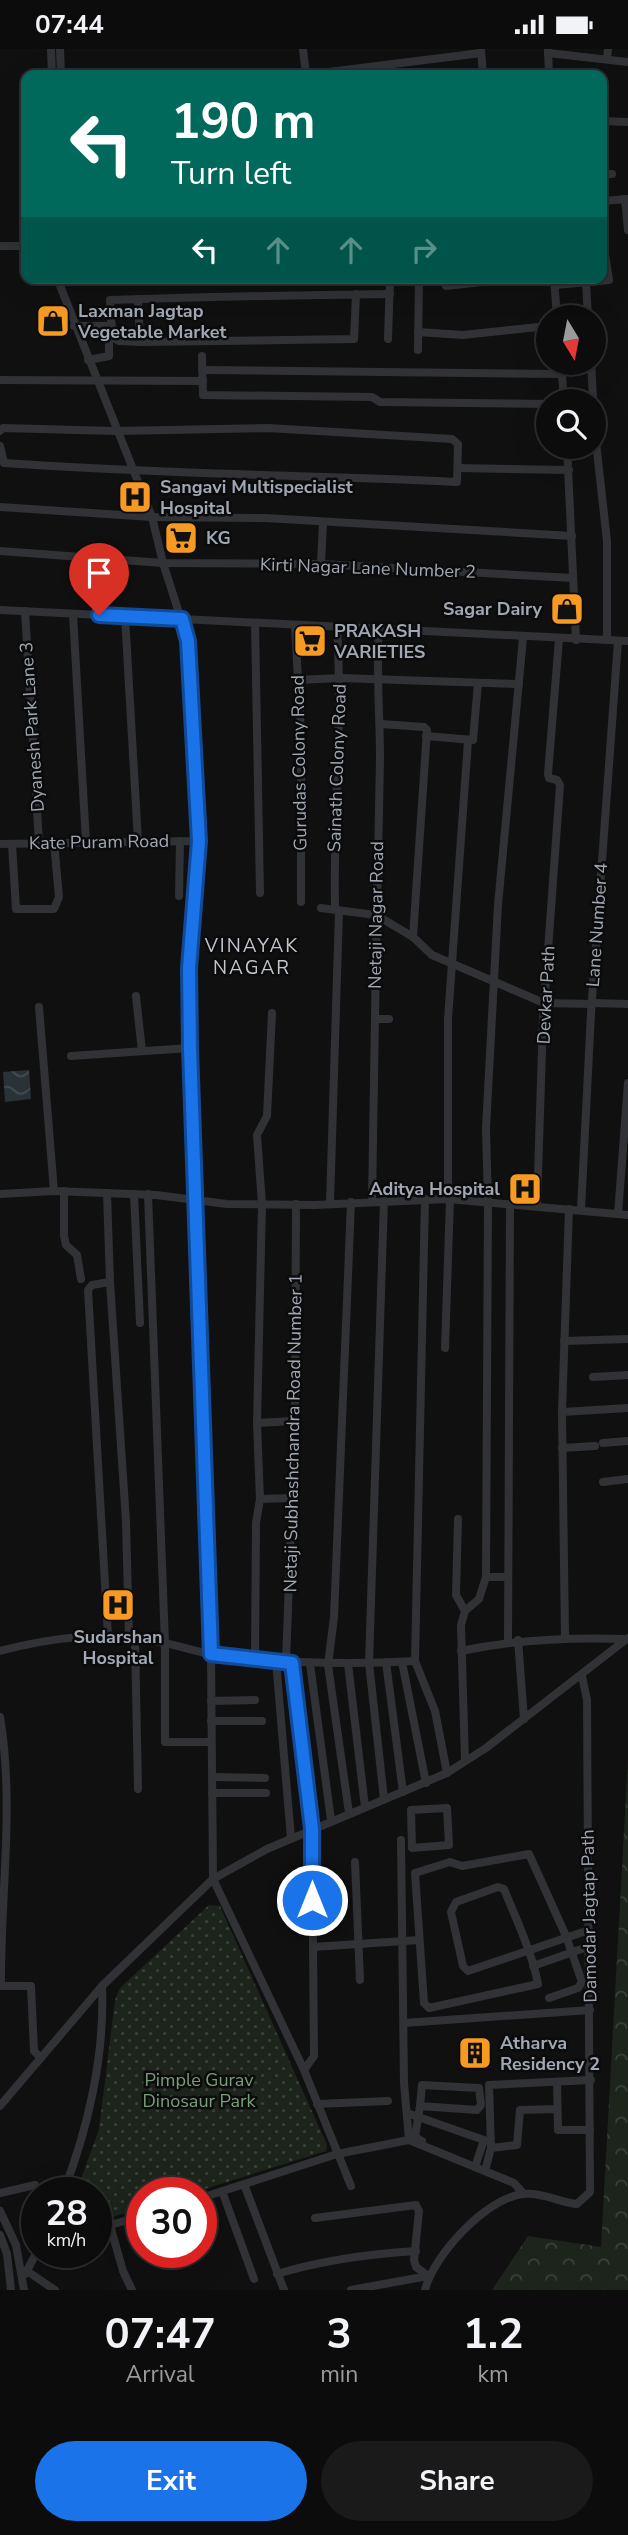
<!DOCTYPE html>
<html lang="en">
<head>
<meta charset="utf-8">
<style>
	:root { --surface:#0c0c0d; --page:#1a1a1b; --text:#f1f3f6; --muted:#9a9b9d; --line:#2c2c2e; --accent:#1a73e8 }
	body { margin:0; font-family:"Nunito Sans",sans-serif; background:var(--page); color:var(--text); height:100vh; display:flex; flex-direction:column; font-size:26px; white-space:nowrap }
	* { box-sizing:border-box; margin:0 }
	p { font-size:23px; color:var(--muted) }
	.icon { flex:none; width:38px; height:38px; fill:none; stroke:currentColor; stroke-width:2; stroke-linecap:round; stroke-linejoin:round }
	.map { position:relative; height:2241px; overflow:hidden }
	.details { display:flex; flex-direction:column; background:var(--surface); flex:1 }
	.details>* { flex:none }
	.banner { position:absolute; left:21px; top:21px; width:586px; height:214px; border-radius:14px; box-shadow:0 7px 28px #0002,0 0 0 2px var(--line); background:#00695c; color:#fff; overflow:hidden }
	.needle { width:46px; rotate:170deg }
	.controls { position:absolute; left:536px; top:256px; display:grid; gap:14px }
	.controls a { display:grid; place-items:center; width:70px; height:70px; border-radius:50%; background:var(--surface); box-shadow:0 7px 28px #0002,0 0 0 2px var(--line); font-size:35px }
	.speed { position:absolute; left:21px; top:2128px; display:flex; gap:14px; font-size:35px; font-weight:700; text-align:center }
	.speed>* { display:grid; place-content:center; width:91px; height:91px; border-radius:50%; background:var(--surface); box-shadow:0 7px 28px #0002,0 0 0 2px var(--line); line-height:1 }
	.speed small { font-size:18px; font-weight:400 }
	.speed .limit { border:10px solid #d22; background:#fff; color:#111 }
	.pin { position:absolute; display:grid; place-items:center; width:60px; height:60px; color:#fff; margin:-72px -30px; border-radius:50% 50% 50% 0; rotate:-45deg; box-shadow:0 0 7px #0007 }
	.pin .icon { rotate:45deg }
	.me { position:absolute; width:77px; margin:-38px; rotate:0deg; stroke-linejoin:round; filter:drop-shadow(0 0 5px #0008) }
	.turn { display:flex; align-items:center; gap:24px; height:147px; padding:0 35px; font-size:32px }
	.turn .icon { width:91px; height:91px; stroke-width:2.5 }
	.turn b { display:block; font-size:49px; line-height:60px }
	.lanes { display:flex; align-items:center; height:66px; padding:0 35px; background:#0003; justify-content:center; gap:35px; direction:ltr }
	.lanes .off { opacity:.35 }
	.eta { display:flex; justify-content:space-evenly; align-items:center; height:119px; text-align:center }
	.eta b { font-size:42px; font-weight:700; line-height:49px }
	.action { display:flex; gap:14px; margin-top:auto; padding:14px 35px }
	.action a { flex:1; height:80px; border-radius:42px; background:var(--accent); color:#fff; font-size:28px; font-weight:700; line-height:80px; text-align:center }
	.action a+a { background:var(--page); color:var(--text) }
	.status { display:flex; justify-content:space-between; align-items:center; height:49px; padding:0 35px; background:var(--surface); direction:ltr }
	.status svg { height:19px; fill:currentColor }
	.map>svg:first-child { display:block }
	.forest { fill:url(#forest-crowns) }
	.park { fill:url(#park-dots) }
	.water { fill:url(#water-waves) }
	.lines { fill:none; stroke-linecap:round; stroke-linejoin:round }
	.minor { stroke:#313236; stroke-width:8 }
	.route-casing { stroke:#114b97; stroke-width:18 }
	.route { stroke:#1a73e8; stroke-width:12 }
	.labels { text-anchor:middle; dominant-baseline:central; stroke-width:5; stroke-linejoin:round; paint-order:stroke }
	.poi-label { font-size:18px; font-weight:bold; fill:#a1a8b3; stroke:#0b0b0c; text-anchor:start }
	.street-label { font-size:18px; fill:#a1a8b3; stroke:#0b0b0c }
	.park-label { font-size:18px; fill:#789f77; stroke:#0b0b0c }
	.neighbourhood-label { font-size:19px; letter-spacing:2px; fill:#c2c6cf; stroke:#0b0b0c }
</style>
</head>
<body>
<div class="status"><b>07:44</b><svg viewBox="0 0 49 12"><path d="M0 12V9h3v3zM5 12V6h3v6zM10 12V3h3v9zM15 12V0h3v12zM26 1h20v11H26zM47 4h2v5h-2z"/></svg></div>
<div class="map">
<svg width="628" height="2241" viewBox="0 0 628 2241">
	<defs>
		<pattern id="forest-crowns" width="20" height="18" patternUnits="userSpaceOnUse" patternTransform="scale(1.75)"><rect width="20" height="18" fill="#1c241c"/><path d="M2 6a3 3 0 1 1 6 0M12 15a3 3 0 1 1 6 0" fill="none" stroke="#3a413b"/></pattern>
		<pattern id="park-dots" width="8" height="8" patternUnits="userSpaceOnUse" patternTransform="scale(1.75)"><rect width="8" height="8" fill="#1c241c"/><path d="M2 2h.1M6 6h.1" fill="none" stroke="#3a413b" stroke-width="1.8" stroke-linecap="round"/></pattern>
		<pattern id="water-waves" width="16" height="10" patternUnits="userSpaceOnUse" patternTransform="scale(1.75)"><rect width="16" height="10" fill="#283237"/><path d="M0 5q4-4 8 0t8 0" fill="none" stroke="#444d52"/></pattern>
	</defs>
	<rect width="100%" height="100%" fill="#101011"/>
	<path class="forest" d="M628,1710V2241H492L528,2187L601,2198Z"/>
	<path class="park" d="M209,1856L220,1857L327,2096L326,2102L192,2144H142V2159L96,2173V2144H76L99,2080L115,1951L120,1939Z"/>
	<path class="water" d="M29,1021L31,1050L5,1053L3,1023Z"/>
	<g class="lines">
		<g class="minor">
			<path d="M51,0L52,26"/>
			<path d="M60,0L61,26"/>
			<path d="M303,0L306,26"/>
			<path d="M481,1L483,26"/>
			<path d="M548,1L549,26"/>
			<path d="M548,4L628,13"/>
			<path d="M607,10L608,0"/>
			<path d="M305,26L481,4"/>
			<path d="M602,72L628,73"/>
			<path d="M602,125H612"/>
			<path d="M625,150L628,181"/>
			<path d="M602,152L628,150"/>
			<path d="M0,197H26"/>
			<path d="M57,229L152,468L163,514L188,592L199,792L189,919L190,999L211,1605L213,1830L304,2021L351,2137"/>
			<path d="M443,229L446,237L517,229"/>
			<path d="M554,229L557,268"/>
			<path d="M586,234L588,268"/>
			<path d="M555,236L609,231L602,186"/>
			<path d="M356,245L354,290L142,293L119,292L112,288L110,251C203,248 297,246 390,245"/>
			<path d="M138,250L140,293"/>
			<path d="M74,277H112"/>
			<path d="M418,283L463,286L548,277"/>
			<path d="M388,290L390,229"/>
			<path d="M418,301L419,229"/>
			<path d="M202,307L203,346L372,348L380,353L548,355"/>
			<path d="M88,311L109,307V293L112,288"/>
			<path d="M561,313L564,352"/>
			<path d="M591,313L595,384L607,492V591"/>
			<path d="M202,321L562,325"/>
			<path d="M0,331L203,332"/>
			<path d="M0,382L3,379L116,382L268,379L452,390L458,395L457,433C306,426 155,425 4,414L0,397"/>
			<path d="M567,397L576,591"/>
			<path d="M458,419L569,421"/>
			<path d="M0,458L152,468L265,469L572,487"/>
			<path d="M0,502L163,514L321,515L573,529"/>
			<path d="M321,515L323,473"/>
			<path d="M0,561L628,592"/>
			<path d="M25,562L39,794"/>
			<path d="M73,565L86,793"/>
			<path d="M125,567L138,792"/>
			<path d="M255,574L260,844"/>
			<path d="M295,576L301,685V853"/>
			<path d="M298,631L340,629L519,635"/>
			<path d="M380,675L424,678L427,681L413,888"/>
			<path d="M426,687L473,691L478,634"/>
			<path d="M0,795L199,792"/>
			<path d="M12,795L16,860H54L59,848L54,793"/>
			<path d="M179,847L180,792"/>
			<path d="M321,859L376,866L413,888L432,906L544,954L592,955"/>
			<path d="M335,859C333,765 343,672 337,579"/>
			<path d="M136,947L142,1002"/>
			<path d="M592,954L628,955"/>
			<path d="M39,958L54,1142"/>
			<path d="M375,970H389"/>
			<path d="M71,1007L190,999"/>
			<path d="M64,1142V1187L66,1196L77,1206L81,1230"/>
			<path d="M107,1144L110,1233L92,1236L88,1241L108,1587"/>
			<path d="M0,1145L54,1142L156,1146L227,1155L315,1156L448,1150L628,1166"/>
			<path d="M134,1145L140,1274"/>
			<path d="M148,1145L165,1594V1693H211"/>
			<path d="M425,1150L415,1612L435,1662L447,1724"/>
			<path d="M448,1150V970L468,692"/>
			<path d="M372,1152C375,1004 376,857 380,709C380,666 376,624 379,581"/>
			<path d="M330,1154L339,862"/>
			<path d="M537,1156L543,970L560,736L557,731L549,729L548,725L559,590"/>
			<path d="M581,1161L591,964L618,592"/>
			<path d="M618,1165L628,1034"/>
			<path d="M110,1233L126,1472L129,1589"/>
			<path d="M564,1292L628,1290"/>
			<path d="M445,1299L450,1150"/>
			<path d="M593,1328L628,1326"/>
			<path d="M562,1363L628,1359"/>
			<path d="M257,1374L295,1372"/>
			<path d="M603,1394L628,1392"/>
			<path d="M562,1399L595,1397"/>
			<path d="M603,1433L628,1430"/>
			<path d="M260,1450L292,1449"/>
			<path d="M458,1470L456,1546L465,1562"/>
			<path d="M486,1528H507"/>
			<path d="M565,1588L562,1363L569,1160"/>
			<path d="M135,1590L138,1740"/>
			<path d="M518,1591L524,1670"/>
			<path d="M508,1592L510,1155"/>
			<path d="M0,1602C53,1588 105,1582 159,1593C177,1596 194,1602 211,1605C280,1614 345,1616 415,1612"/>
			<path d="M461,1602C517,1590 570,1588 627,1590"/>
			<path d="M255,1608L256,1474L260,1450L257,1374L262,1155L257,1086L267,1067L272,964"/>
			<path d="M276,1612L291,1789"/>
			<path d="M286,1613L295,1372L296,1155"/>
			<path d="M292,1613L312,1780L314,2007L304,2021"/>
			<path d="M386,1613L403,1743"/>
			<path d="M402,1613L426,1734"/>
			<path d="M310,1615L331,1771"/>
			<path d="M348,1615L365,1758"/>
			<path d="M211,1652L255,1651"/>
			<path d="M0,1668C15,1757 0,1848 1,1937H31L34,2002L41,2009"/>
			<path d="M211,1672H262"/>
			<path d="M465,1712L461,1576L465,1562L479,1550L486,1528L488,1154L486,1079L498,856L523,589"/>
			<path d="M212,1728L265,1729"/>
			<path d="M212,1744H266"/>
			<path d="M384,1750L369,1614L384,1151"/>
			<path d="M447,1759L449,1796L412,1799L411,1761Z"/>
			<path d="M349,1764L328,1616L334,1568L351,1153"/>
			<path d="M401,1791L404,2034L409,2091"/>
			<path d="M355,1813L360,1931"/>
			<path d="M313,1898L419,1891"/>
			<path d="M533,1917L590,1897"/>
			<path d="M549,1949L578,1939L582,1933L566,1887L529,1805L462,1817L450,1813L415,1824L424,1954L429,1959L538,1935C532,1903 516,1870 504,1840L498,1838L456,1853L451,1863L463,1917L468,1922L589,1881"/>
			<path d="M404,1974L590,1961"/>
			<path d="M557,2033L558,2081H590"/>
			<path d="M317,2055L388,2052"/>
			<path d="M0,2057L102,1937L213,1830L267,1800L447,1724L486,1699L628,1589"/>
			<path d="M420,2057L422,2036L479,2039L481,2056L477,2061L420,2057L415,2088L422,2092"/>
			<path d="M407,2064L484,2091L475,2118"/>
			<path d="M491,2099L517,2096L520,2061L557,2060"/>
			<path d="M485,2122L491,2099L489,2036L591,2031"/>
			<path d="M244,2135L284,2241"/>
			<path d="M222,2142L254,2230"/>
			<path d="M0,2144L35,2136"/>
			<path d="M63,2144C88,2080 105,2006 102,1937"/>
			<path d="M201,2149L337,2105L409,2091L514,2134L524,2145"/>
			<path d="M0,2162L16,2196L24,2241"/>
			<path d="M315,2169L416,2156L419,2162L414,2211L416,2218L428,2227"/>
			<path d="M110,2176L123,2222L132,2241"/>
			<path d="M96,2180L142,2167"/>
			<path d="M0,2186L7,2205L11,2241"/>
			<path d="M27,2222L55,2241"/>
			<path d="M25,2225L37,2203"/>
			<path d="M277,2225C323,2211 368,2205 416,2202"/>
			<path d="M351,2241L428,2227"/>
			<path d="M425,2241C433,2207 486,2149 523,2145C541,2143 559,2153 577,2155L590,2143L587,1651L582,1627"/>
		</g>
	</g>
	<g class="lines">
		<defs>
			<path id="route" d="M99,566L182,570L188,592L199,792L189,919L190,999L211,1605L292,1614L312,1780V1851"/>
		</defs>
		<use href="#route" class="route-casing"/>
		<use href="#route" class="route"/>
	</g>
	<defs>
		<symbol id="shop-square" viewBox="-11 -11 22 22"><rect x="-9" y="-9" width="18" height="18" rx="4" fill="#f69a23" stroke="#0b0b0c"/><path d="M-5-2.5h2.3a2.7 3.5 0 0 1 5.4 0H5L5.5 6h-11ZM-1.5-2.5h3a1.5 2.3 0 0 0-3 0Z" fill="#111"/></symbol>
		<symbol id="hospital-square" viewBox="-11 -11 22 22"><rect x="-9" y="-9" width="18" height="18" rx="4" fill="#f69a23" stroke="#0b0b0c"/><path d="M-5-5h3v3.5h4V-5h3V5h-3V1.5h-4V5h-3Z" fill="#111"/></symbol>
		<symbol id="supermarket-square" viewBox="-11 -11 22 22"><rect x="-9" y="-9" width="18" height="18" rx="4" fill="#f69a23" stroke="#0b0b0c"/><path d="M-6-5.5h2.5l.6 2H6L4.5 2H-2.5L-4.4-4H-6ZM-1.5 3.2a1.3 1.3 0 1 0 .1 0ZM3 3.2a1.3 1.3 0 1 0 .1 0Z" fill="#111"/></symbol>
		<symbol id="building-square" viewBox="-11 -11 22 22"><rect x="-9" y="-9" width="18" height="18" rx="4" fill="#f69a23" stroke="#0b0b0c"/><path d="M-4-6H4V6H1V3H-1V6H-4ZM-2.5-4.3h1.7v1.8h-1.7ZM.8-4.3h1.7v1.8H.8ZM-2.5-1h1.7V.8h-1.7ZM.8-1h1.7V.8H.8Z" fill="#111"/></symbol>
	</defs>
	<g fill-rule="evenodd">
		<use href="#shop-square" x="34" y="253" width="38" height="38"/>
		<use href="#hospital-square" x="116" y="429" width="38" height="38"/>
		<use href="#supermarket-square" x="162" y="470" width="38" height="38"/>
		<use href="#shop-square" x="548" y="541" width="38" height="38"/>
		<use href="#supermarket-square" x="291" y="573" width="38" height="38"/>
		<use href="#hospital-square" x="506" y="1121" width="38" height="38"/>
		<use href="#hospital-square" x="99" y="1537" width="38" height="38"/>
		<use href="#building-square" x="456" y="1985" width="38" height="38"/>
	</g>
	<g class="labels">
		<g class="poi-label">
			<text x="78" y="262">Laxman Jagtap<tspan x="78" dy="21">Vegetable Market</tspan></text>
			<text x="160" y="438">Sangavi Multispecialist<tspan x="160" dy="21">Hospital</tspan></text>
			<text x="206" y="489">KG</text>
			<text x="542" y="560" text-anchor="end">Sagar Dairy</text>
			<text x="334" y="582">PRAKASH<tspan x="334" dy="21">VARIETIES</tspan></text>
			<text x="500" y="1140" text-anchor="end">Aditya Hospital</text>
			<text x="118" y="1588" text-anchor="middle">Sudarshan<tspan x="118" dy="21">Hospital</tspan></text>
			<text x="500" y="1994">Atharva<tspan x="500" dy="21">Residency 2</tspan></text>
		</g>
		<g class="street-label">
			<text transform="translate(368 519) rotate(2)">Kirti Nagar Lane Number 2</text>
			<text transform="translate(32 678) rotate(-94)">Dyanesh Park Lane 3</text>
			<text transform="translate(299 714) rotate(-91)">Gurudas Colony Road</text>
			<text transform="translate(337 719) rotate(-88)">Sainath Colony Road</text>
			<text transform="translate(99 793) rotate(-1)">Kate Puram Road</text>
			<text transform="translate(376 866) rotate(-89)">Netaji Nagar Road</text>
			<text transform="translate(597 876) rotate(-86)">Lane Number 4</text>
			<text transform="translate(546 946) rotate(-87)">Devkar Path</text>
			<text transform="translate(293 1384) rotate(-89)">Netaji Subhashchandra Road Number 1</text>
			<text transform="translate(589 1867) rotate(-91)">Damodar Jagtap Path</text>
		</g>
		<g class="park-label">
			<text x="199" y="2031">Pimple Gurav<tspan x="199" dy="21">Dinosaur Park</tspan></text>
		</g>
		<g class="neighbourhood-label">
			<text x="252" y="897">VINAYAK<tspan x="252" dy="22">NAGAR</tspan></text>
		</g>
	</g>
</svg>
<div class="controls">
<a><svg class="needle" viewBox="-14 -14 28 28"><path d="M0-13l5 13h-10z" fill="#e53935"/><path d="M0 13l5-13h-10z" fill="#9a9b9d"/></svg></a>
<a><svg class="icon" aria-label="search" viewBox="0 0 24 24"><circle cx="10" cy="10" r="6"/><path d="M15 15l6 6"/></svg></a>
</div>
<div class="speed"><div>28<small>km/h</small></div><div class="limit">30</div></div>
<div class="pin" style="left:99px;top:566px;background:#d93025"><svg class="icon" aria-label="arrive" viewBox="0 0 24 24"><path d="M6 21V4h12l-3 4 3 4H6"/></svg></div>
<svg class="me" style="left:312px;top:1851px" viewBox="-20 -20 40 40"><circle r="17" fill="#1a73e8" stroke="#fff" stroke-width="3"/><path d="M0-11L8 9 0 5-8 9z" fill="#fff"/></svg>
<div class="banner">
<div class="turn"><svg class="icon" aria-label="left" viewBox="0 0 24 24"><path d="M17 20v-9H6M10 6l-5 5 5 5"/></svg><div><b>190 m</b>Turn left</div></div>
<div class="lanes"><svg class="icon" aria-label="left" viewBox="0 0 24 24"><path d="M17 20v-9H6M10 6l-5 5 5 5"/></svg><svg class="icon off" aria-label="ahead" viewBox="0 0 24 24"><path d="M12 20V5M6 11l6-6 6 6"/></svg><svg class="icon off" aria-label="ahead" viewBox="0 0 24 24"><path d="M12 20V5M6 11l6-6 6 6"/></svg><svg class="icon off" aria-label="right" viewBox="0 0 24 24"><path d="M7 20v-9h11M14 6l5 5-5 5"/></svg></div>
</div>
</div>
<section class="details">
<div class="eta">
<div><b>07:47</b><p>Arrival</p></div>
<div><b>3</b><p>min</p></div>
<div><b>1.2</b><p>km</p></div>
</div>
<div class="action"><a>Exit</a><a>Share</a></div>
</section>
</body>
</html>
